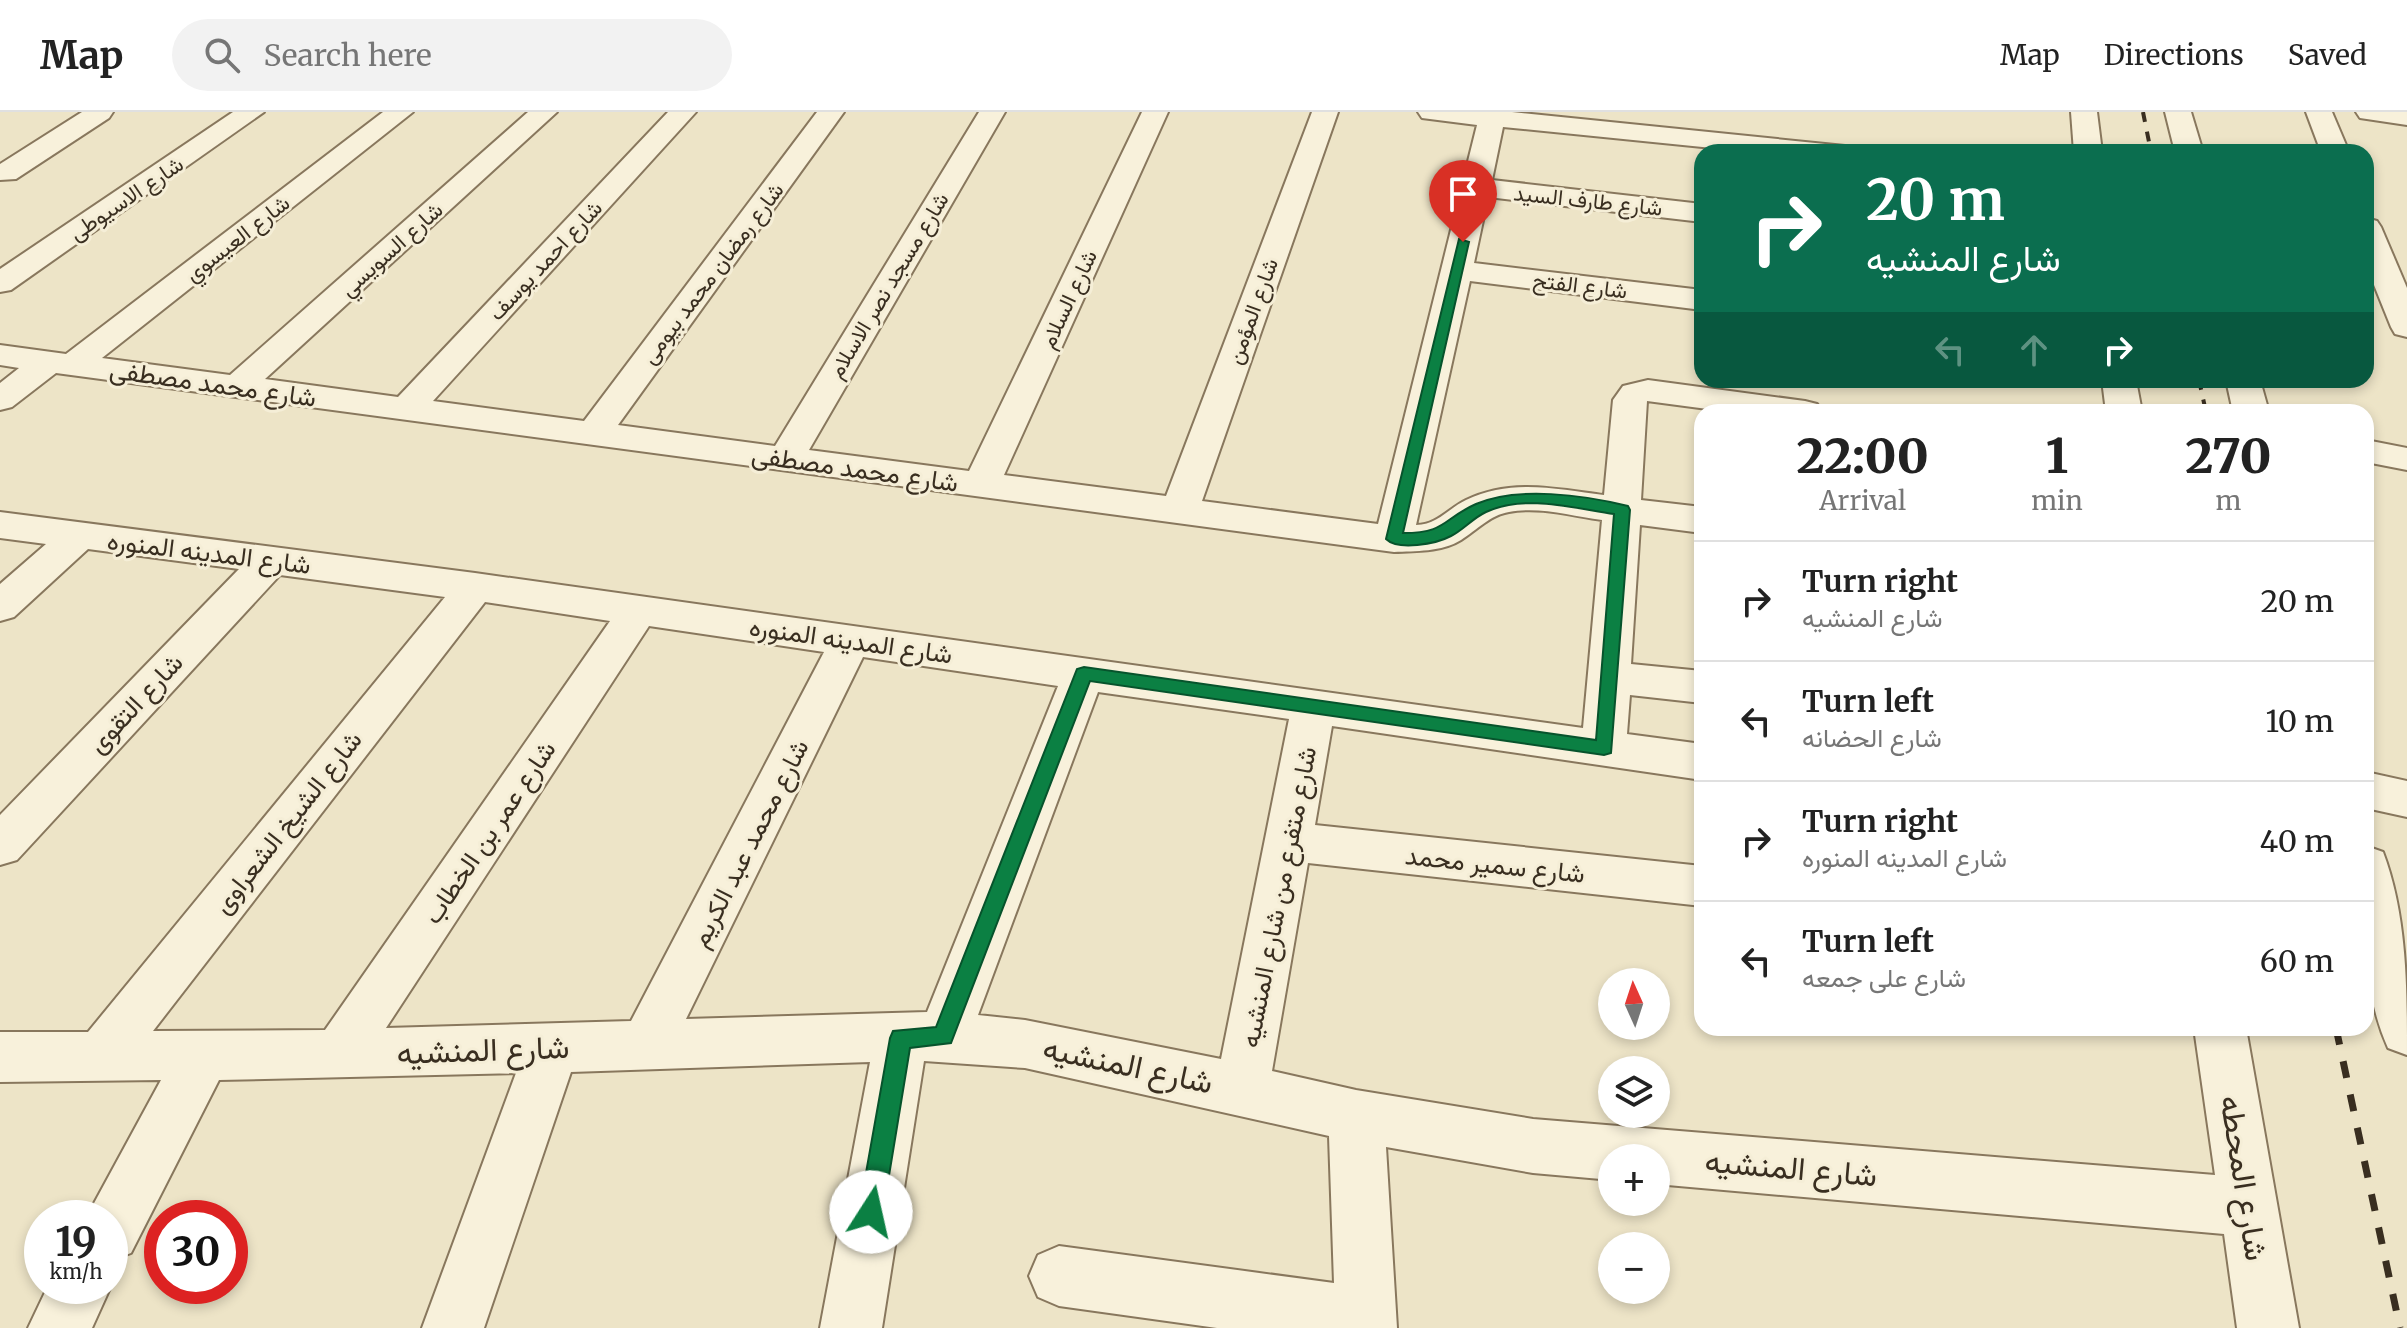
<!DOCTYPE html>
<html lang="en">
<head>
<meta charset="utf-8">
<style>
	:root { --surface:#fff; --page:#f2f2f2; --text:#222; --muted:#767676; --line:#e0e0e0 }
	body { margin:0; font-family:Merriweather,Vazirmatn,serif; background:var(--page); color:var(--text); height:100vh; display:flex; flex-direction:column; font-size:30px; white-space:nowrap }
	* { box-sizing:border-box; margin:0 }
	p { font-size:26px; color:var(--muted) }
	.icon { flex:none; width:44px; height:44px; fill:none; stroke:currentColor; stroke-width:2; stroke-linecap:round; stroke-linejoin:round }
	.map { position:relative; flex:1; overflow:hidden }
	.details { position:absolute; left:1694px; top:292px; width:680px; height:632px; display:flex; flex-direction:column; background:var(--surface); border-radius:24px; box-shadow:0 4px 12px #0003 }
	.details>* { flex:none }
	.hud { position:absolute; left:1694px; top:32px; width:680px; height:244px; border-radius:24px; box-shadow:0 4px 12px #0003; background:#0b6e4f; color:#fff; overflow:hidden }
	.needle { width:52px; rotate:357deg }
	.fabs { position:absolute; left:1598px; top:856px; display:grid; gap:16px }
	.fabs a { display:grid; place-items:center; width:72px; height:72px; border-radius:50%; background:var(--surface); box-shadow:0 4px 12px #0003; font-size:40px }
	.speed { position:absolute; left:24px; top:1088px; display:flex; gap:16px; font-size:40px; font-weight:700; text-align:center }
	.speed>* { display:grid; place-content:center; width:104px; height:104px; border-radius:50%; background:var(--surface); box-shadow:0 4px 12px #0003; line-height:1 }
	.speed small { font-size:20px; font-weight:400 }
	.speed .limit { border:12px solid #d22; background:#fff; color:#111 }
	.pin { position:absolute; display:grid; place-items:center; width:68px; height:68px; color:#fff; margin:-82px -34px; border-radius:50% 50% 50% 0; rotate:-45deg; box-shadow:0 0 8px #0007 }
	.pin .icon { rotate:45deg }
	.me { position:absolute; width:88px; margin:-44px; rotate:10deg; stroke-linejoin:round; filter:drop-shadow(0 0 6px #0008) }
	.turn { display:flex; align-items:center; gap:28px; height:168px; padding:0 40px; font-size:36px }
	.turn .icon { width:104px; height:104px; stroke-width:2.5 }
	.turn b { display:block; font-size:56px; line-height:68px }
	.lanes { display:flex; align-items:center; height:76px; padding:0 40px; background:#0003; justify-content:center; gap:40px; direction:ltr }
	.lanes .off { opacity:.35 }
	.eta { display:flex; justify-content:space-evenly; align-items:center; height:136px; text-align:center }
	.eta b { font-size:48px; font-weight:800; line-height:56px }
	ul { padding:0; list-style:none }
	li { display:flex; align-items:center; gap:24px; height:120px; padding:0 40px; border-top:2px solid var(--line) }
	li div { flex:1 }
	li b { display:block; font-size:30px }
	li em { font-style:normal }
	header { display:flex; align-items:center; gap:48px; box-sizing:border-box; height:112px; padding:0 40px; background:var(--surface); border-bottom:2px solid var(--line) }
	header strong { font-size:38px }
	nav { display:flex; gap:44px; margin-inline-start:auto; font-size:28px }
	.search { width:560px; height:72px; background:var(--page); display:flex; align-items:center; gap:20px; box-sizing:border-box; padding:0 28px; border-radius:44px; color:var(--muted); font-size:30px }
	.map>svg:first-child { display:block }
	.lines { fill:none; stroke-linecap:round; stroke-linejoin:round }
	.street-casing { stroke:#88775d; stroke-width:4 }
	.street { fill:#f8f1db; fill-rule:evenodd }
	.rail-far1 { stroke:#392e20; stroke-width:4; stroke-dasharray:10 10; stroke-linecap:butt }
	.rail { stroke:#392e20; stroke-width:7; stroke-dasharray:17 17; stroke-linecap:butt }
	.route { fill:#0b8043; stroke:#07532c; stroke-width:2 }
	.labels { text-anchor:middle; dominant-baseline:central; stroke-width:6; stroke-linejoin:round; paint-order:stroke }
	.far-street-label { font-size:22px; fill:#392e20; stroke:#f5eed7 }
	.street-label { font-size:26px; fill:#392e20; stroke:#f5eed7 }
	.near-street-label { font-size:32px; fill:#392e20; stroke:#f5eed7 }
</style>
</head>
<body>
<header>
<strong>Map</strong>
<div class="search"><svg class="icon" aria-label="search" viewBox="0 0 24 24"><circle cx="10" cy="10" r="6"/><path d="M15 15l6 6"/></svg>Search here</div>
<nav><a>Map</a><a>Directions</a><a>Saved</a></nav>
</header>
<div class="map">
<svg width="2407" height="1216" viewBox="0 0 2407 1216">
	<rect width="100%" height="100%" fill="#ede4c7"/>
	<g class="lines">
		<defs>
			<g id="street">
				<path d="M82,0H113L109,6L16,67L0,68V52Z"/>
				<path d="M233,0H264L11,178L0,180V157Z"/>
				<path d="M383,0H413L102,246L230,263L528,0H557L265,267L398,285L668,0H696L433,289L584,309L817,0H844L618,313L775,334L979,0H1005L809,338L969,359L1142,0H1168L1004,363L1166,384L1312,0H1338L1202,389L1378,412L1477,13L1422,6L1418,0H1512L1845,34L1849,40H1752L1503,15L1492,68L1702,92V110L1488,85L1474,151L1702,178V198L1470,169L1416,413C1437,413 1449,396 1466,388C1511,366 1557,377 1604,383L1613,288L1623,274L1648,268L1805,289L1817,292L1823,300H1730L1647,289L1641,388L1702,395V421L1640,413L1631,552L1702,559V591L1630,583L1627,622L1702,632V668L1332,614L1315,713L1702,754V794L1308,751L1272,959L1356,978L1533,1007L2215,1063L2194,916H2246L2299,1216H2237L2224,1122L1656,1072V1046H1612V1068L1533,1061L1386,1035L1397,1216H1217L1059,1194L1038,1185L1029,1164L1038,1143L1059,1134L1334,1171L1329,1024L1025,956L924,949L882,1216H820L870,950L571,960L484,1216H422L516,961L219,968L131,1141L110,1149V1106H86L161,968L0,970V920H88L445,485L280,463L17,748L0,753V703L239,457L88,437L14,505L0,509V472L46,432L0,426V400L475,461L1583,616L1602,408C1572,404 1539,394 1509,400C1490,403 1477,418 1461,428C1442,440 1415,439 1394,440L56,261L12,295L0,298V271L19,256L0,253V233L66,242ZM485,490L610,509L325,918L153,919ZM649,514L824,540L631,909L386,916ZM863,545L1058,574L927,900L686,907ZM1098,580L1289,607L1221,947L1025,908L978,903Z"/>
				<path d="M2071,0H2097L2102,40H2074Z"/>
				<path d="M2165,0H2191L2203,40H2175Z"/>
				<path d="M2306,0H2332L2349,40H2321Z"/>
				<path d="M2356,0H2407V13L2360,6Z"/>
				<path d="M2366,106L2377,109L2381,115L2407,176V225L2395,222L2391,215L2366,153Z"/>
				<path d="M2102,268H2136L2142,300H2106Z"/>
				<path d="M2226,268H2260L2269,300H2233Z"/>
				<path d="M2366,328L2407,336V358L2366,350Z"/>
				<path d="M2366,660L2407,669V705L2366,696Z"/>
				<path d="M2366,734L2383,740C2407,803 2407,875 2407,943L2388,936C2359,872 2366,802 2366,734Z"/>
				<path d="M110,1171L111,1174L92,1216H28L48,1174H110Z"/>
			</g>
		</defs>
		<use href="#street" class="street-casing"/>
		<use href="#street" class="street"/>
		<g class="rail-far1">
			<path d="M2143,0L2151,40"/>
			<path d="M2199,268L2206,300"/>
		</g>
		<path class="rail" d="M2336,916L2400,1216"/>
	</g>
	<path class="route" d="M1459,127L1469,130L1403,421C1447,421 1442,407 1476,392C1517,374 1584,383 1628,394L1630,398L1611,641L1604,643L1090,569L951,931L910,936L883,1100L879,1108L871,1112L863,1108L859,1100L890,926L893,919L936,915L1077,557L1084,555L1596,628L1614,402C1573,396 1525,382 1486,400C1473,406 1463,418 1451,424C1436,432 1398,439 1386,427Z"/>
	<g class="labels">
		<g class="far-street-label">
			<text transform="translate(126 86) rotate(-34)">شارع الاسيوطى</text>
			<text transform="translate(1588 88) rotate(6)">شارع طارف السيد</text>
			<text transform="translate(237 126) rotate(-38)">شارع العيسوي</text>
			<text transform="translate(391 137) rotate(-42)">شارع السويسي</text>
			<text transform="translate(545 148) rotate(-47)">شارع احمد يوسف</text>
			<text transform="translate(712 161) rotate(-53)">شارع رمضان محمد بيومى</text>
			<text transform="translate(888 173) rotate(-59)">شارع مسجد نصر الاسلام</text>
			<text transform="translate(1580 173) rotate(7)">شارع الفتح</text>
			<text transform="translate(1068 187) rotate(-65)">شارع السلام</text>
			<text transform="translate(1252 199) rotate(-70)">شارع المؤمن</text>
		</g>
		<g class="street-label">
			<text transform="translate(213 271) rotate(8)">شارع محمد مصطفى</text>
			<text transform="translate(855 356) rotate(8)">شارع محمد مصطفى</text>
			<text transform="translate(209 440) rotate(7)">شارع المدينه المنوره</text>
			<text transform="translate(851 528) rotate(8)">شارع المدينه المنوره</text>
			<text transform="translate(135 591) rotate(-47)">شارع التقوى</text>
			<text transform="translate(287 710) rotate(-52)">شارع الشيخ الشعراوى</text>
			<text transform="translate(489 720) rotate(-56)">شارع عمر بن الخطاب</text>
			<text transform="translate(749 731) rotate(-63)">شارع محمد عبد الكريم</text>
			<text transform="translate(1495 752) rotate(6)">شارع سمير محمد</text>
			<text transform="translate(1278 785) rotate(-79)">شارع متفرع من شارع المنشيه</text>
		</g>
		<g class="near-street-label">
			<text transform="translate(483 938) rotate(-2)">شارع المنشيه</text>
			<text transform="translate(1128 953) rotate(12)">شارع المنشيه</text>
			<text transform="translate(1791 1056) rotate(5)">شارع المنشيه</text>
			<text transform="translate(2244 1066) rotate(81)">شارع المحطه</text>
		</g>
	</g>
</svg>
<div class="fabs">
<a><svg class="needle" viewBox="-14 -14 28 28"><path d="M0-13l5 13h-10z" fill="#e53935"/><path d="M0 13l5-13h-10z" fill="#767676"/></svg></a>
<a><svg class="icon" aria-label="layers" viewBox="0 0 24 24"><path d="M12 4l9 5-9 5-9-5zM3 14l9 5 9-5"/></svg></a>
<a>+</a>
<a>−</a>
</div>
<div class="speed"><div>19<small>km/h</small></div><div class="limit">30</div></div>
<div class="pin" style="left:1463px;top:130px;background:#d93025"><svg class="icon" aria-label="arrive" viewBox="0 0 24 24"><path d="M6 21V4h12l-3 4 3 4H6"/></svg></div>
<svg class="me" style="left:871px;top:1100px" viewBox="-20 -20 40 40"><circle r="19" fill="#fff"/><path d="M0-13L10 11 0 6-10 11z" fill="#0b8043"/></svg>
<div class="hud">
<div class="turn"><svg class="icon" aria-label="right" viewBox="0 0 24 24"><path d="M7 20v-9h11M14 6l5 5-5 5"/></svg><div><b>20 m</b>شارع المنشيه</div></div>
<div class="lanes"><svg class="icon off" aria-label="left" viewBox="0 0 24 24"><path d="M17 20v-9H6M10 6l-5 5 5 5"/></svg><svg class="icon off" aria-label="ahead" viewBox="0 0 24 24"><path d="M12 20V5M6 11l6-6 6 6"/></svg><svg class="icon" aria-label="right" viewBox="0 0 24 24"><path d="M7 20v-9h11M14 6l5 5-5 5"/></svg></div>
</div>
<section class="details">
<div class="eta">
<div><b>22:00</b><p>Arrival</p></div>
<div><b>1</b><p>min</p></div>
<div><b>270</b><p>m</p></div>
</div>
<ul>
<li><svg class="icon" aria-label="right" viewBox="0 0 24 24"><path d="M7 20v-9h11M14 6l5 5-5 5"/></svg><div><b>Turn right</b><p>شارع المنشيه</p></div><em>20 m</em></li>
<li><svg class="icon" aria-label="left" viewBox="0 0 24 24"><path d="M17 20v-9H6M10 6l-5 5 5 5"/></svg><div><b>Turn left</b><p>شارع الحضانه</p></div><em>10 m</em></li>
<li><svg class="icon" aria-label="right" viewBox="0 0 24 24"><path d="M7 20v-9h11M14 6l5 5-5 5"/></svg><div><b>Turn right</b><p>شارع المدينه المنوره</p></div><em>40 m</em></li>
<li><svg class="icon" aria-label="left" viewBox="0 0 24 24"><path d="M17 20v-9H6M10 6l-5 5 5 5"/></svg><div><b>Turn left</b><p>شارع على جمعه</p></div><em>60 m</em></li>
</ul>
</section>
</div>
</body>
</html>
